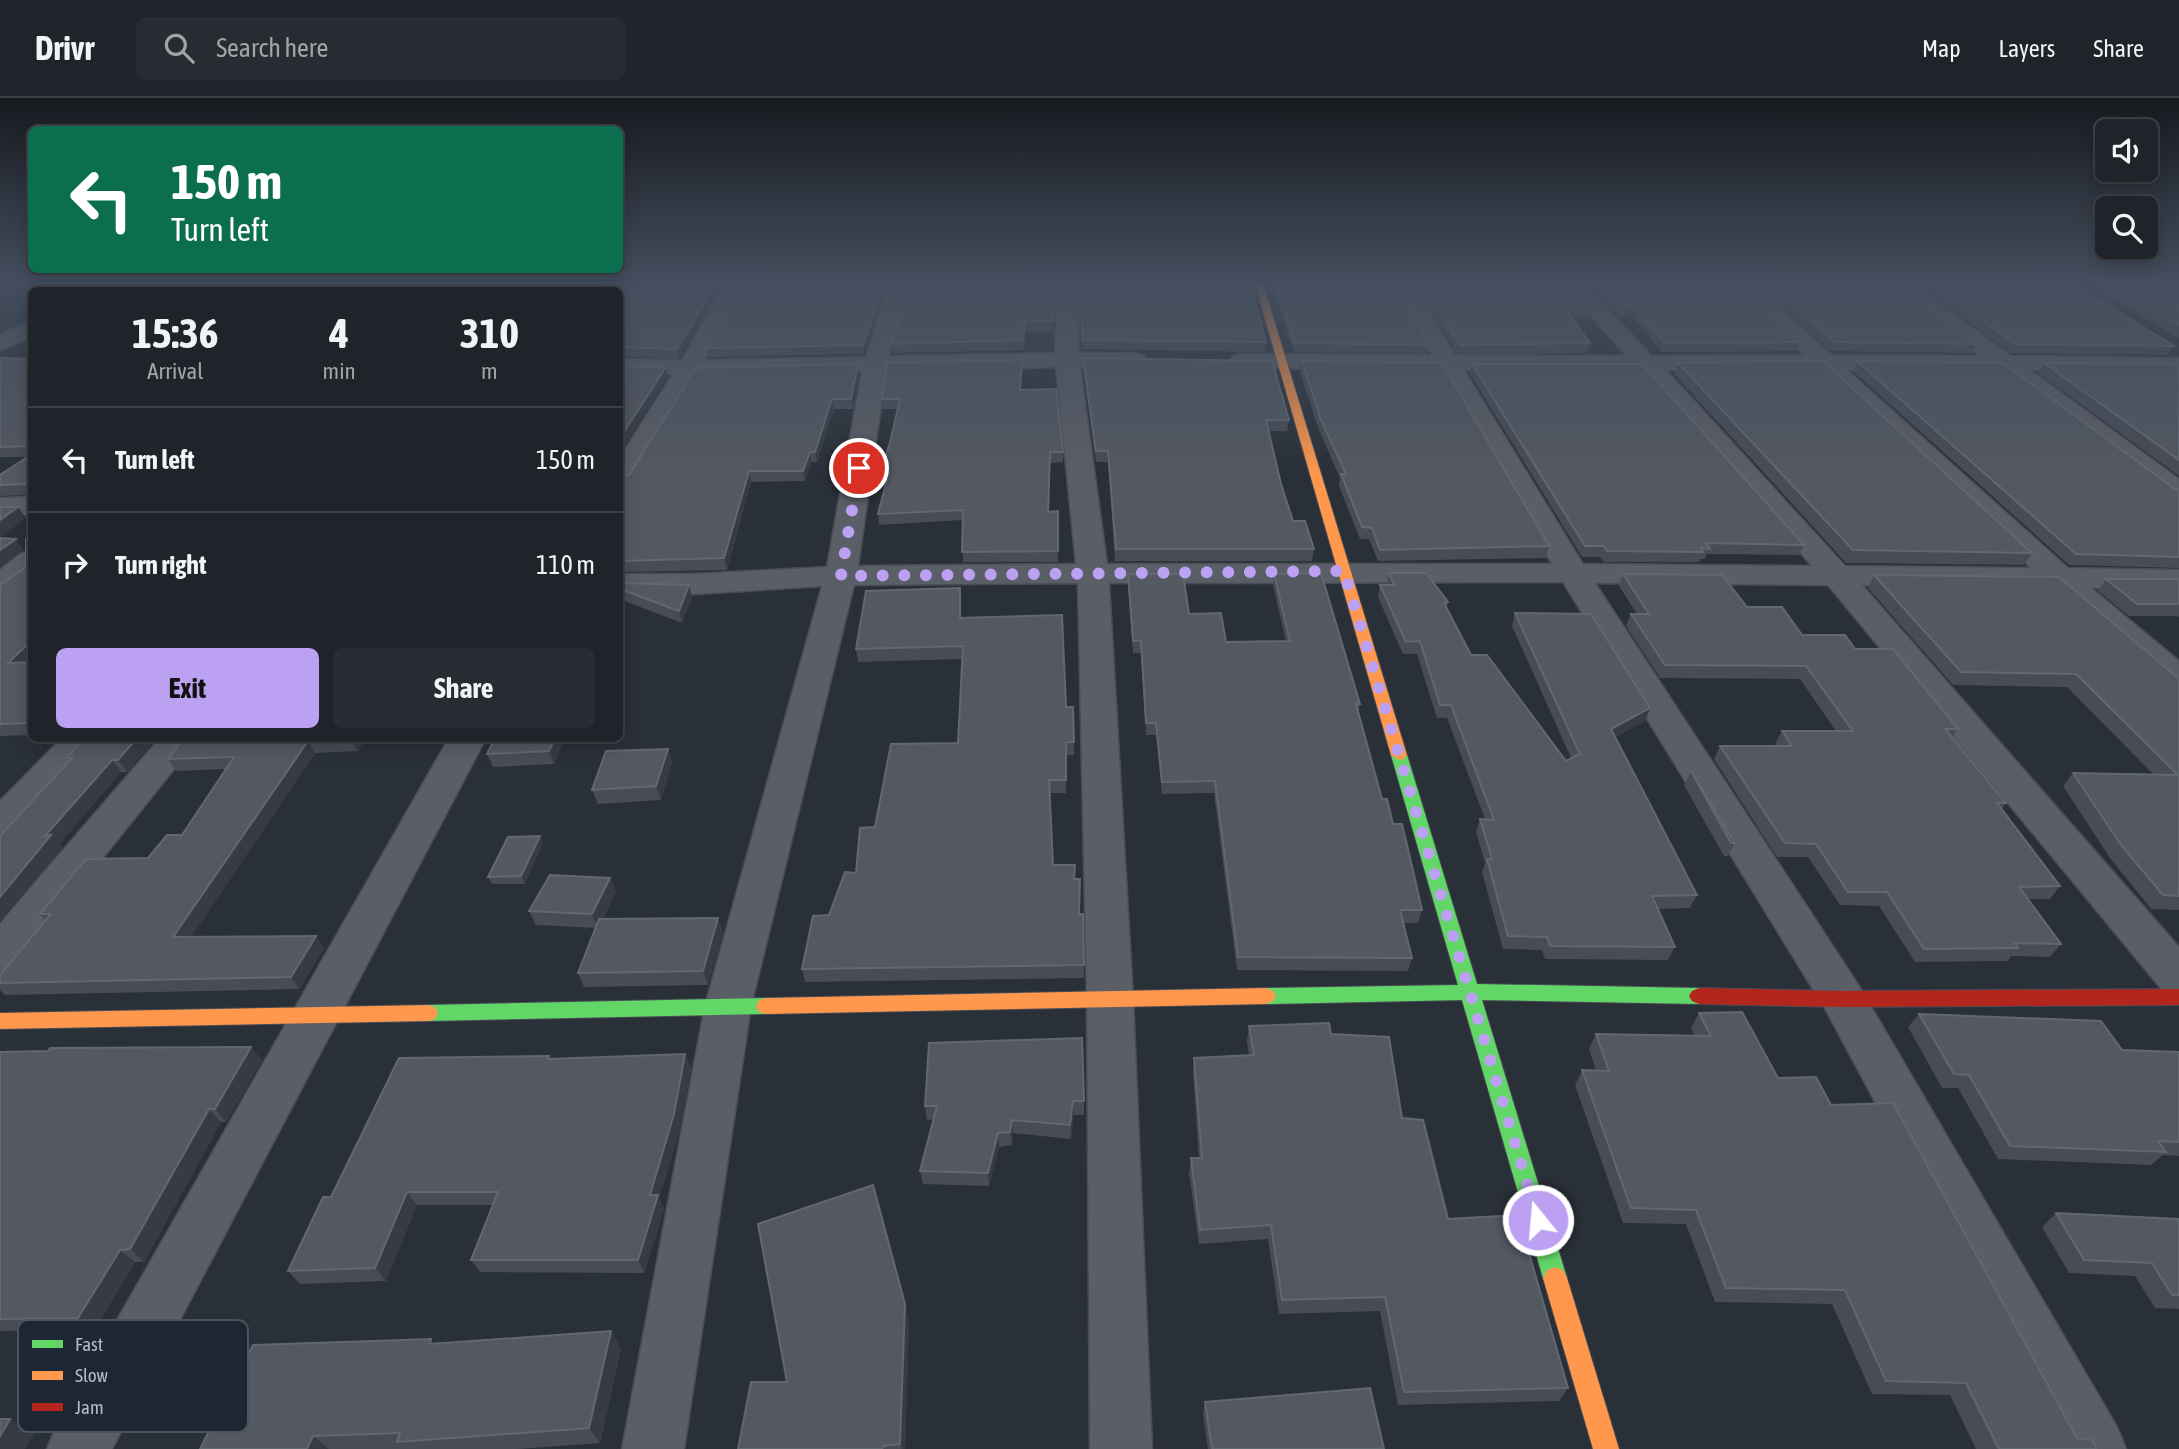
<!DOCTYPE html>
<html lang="en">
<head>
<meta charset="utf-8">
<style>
	:root { --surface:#20242a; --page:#282c32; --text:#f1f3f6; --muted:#a2a4a8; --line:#3d4147; --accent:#bca0f2 }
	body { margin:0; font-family:"Asap Condensed",sans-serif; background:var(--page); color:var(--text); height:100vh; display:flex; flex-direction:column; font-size:26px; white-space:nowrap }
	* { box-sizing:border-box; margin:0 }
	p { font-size:23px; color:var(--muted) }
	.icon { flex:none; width:38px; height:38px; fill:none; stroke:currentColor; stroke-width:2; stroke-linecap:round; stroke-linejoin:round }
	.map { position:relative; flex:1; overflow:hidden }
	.drawer { position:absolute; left:28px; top:189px; width:595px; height:455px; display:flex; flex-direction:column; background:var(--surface); border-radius:10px; box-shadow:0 4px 18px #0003,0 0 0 2px var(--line) }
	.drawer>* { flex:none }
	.hud { position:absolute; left:28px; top:28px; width:595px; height:147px; border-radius:10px; box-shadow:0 4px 18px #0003,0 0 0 2px var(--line); background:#0b6e4f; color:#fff; overflow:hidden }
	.controls { position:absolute; left:2095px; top:21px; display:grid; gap:14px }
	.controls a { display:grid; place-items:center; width:63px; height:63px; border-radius:10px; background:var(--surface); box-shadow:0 4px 18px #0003,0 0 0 2px var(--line); font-size:35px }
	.pin { position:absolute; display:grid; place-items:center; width:60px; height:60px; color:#fff; margin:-30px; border:4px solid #fff; border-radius:50%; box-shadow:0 2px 7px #0007 }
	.me { position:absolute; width:77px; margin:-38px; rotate:343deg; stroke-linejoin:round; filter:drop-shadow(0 0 5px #0008) }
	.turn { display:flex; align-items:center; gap:24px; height:147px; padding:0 28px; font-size:32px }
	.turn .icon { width:91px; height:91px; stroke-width:2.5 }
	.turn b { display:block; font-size:49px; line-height:60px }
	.eta { display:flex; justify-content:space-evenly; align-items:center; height:119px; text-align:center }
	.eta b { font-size:42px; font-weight:700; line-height:49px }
	.action { display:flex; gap:14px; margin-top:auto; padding:14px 28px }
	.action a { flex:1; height:80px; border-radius:10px; background:var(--accent); color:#111; font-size:28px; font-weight:700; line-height:80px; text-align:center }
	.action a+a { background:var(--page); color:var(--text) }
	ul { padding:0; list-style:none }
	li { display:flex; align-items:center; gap:21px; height:105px; padding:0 28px; border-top:2px solid var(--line) }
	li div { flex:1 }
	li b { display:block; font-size:26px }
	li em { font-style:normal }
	header { display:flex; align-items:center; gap:42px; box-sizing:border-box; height:98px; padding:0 35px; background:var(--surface); border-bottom:2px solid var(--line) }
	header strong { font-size:33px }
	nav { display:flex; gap:38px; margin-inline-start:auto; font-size:24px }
	.search { width:490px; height:63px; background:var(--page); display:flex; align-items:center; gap:18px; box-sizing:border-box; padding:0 24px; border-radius:10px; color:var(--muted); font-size:26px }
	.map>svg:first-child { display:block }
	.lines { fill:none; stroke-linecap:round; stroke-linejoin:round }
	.street-casing { stroke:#484c55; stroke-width:3 }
	.fast-casing { stroke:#484c55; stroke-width:2 }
	.slow-casing { stroke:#484c55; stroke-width:2 }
	.jam-casing { stroke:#484c55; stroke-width:2 }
	.street { fill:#5a5e66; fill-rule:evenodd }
	.fast { fill:#63d668; fill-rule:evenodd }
	.slow { fill:#ff974d; fill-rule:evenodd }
	.jam { fill:#b3261e; fill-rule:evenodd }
	.wall { fill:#474c55 }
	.shaded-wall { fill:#373c44 }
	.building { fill:#535861; stroke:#626872; stroke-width:2 }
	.route { stroke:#bca0f2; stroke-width:12; stroke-dasharray:0 21.6 }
	.key { fill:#1d2633; stroke:#4a5360; stroke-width:2 }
	.key-label { font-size:19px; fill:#b4bcc9 }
</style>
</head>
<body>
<header>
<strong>Drivr</strong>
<div class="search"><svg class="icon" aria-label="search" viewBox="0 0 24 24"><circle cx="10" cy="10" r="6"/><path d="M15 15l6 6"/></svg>Search here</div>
<nav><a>Map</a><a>Layers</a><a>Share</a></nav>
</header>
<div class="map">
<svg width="2179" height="1351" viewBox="0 0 2179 1351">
	<rect width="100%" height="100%" fill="#2a3038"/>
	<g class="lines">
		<defs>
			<g id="street">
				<path d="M97,186H123L117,192H93Z"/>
				<path d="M351,186H375L370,192H347Z"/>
				<path d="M724,186H745L705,262L866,259L889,186H910L889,258L1055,255L1058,186H1078L1079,255H1135L1143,257L1147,262L1143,267L1135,269H1080L1107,466H1552L1440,272L1241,270L1233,268L1229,263L1233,258L1241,256L1432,257L1391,186H1412L1455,257L1627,258L1562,186H1584L1652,258L1804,257L1730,186H1753L1832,257L1980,258L1888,186H1912L2011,258L2179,260V274L2030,272L2179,381V403L2169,400L1999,272H1847L2068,470L2179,472V490H2091L2179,563V592L2167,589L2052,489L1862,487L2179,849V898L2163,893L1828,487L1595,485L1859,888L2117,1329L2126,1351H2061L1827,914L1563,484L1109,485L1133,901L1152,1351H1090L1087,901L1078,485L854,487L751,908L684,1351H622L705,908L822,488L695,496L620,494V476H695L827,469L862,273L697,276L630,386L620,388V359L673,276L620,275V261L682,262ZM1056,269L1076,466L858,468L886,273ZM1464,272H1640L1812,468L1583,466ZM1666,272H1819L2031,470L1845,468Z"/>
				<path d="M32,223V239L0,252V236Z"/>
				<path d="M32,399V417L0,418V400Z"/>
				<path d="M32,453V478L11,494L0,497V472L21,455Z"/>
				<path d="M62,640H102L14,738L0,742V703Z"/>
				<path d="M160,640H199L16,868L0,874V825Z"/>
				<path d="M449,640H486L112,1351H47L56,1329Z"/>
			</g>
			<g id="fast">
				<path d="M1399,652L1407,657L1477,886L1699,890L1706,893L1709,898L1706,903L1699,906L1482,902L1567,1180L1563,1188L1555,1191L1547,1188L1543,1180L1462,902L1266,906L1259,903L1256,898L1259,893L1266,890L1458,887L1391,657Z"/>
				<path d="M766,900L773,902L776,908L773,914L766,916L428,923L421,921L418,915L421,909L428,907Z"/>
			</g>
			<g id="slow">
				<path d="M1255,186H1263L1407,657L1404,661L1399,662L1391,657Z"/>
				<path d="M1266,890L1273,893L1276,898L1273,903L1266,906L766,916L759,914L756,908L759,902L766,900Z"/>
				<path d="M428,907L435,909L438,915L435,921L428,923L0,931V915Z"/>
				<path d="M1555,1169L1563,1172L1567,1180L1619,1351H1593L1543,1180L1547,1172Z"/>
			</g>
			<path id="jam" d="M1699,890L1843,893L2179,891V907L1843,909L1699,906L1692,903L1689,898L1692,893Z"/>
		</defs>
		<use href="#street" class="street-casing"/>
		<use href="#fast" class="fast-casing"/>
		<use href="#slow" class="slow-casing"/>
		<use href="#jam" class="jam-casing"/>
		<use href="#street" class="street"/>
		<use href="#fast" class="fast"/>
		<use href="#slow" class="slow"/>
		<use href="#jam" class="jam"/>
	</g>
	<g class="wall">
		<path d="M436,186H722L679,260L620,259V192H520Z"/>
		<path d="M888,186L864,256L709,259L707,250Z"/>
		<path d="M1058,186L1053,233H1025L1024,252L893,255L891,246Z"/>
		<path d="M1081,186L1266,244L1265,254L1082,251Z"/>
		<path d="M1271,186H1396L1429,247L1427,256L1294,254Z"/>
		<path d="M1414,186H1570L1591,209L1588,219H1571L1590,245L1587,255L1457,256Z"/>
		<path d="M1587,186H1740L1800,244L1797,253L1662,254L1632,218H1619Z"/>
		<path d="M1756,186H1901L1977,246L1972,255L1831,253Z"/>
		<path d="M1916,186H2073L2174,248L2168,257L2011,255Z"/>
		<path d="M2087,186H2179V240Z"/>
		<path d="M0,260L32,261V408L27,402V397L0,398V377L27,359H0Z"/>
		<path d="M1083,260L1289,322L1287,333H1269L1281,386L1293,423L1314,451L1312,463H1115L1108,364H1096L1083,271Z"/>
		<path d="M1022,262L1021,292L1063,354V364L1050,365L1049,414L1058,413V464H963V422L879,427L878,416L887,384H881L880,374L890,345L898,311H883L882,301Z"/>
		<path d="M1302,263L1549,448L1546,460L1378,463L1369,441H1360L1339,388L1340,380L1319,332L1300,274Z"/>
		<path d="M1857,263L2179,392V470L2069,467L1853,273Z"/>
		<path d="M1678,265L2032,455L2024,467L1846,465L1674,276Z"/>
		<path d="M2044,265L2179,266V378L2038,275Z"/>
		<path d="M858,266L859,276L853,311H834L817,364H811L805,383L751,384L727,472L620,474V378L629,377Z"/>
		<path d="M1472,266L1804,447L1799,457L1707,456L1705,461H1700L1699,464H1604L1600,459H1582L1470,276Z"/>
		<path d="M1389,475L1448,504L1447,510L1471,557L1566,663L1571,660L1512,528L1515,515L1650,610L1645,623L1615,639L1697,797L1690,810L1658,811L1675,849L1668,862L1545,861L1542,852L1503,851L1482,774L1485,765L1476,734L1480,721H1485L1447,620H1437L1417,556H1403L1378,499L1380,487H1387Z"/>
		<path d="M1128,476L1189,516L1226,544L1286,543L1273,487L1274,476L1360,606L1358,616L1382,701L1393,726L1422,812L1418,825H1403L1412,860L1408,873L1237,872L1214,695L1162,696L1156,637H1146L1141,555H1133L1128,488Z"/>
		<path d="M1623,476L1747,509L1802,537L1855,551L1958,631L1952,639L2006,705L2002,711L2060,788L2050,801H2028L2061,846L2050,859L2011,858L2008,863L1915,864L1879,808L1840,807L1808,759H1777L1714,661L1720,648H1777L1775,646L1782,633H1836L1800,581L1660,580L1626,528L1631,516H1637L1619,488Z"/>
		<path d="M1874,477L2179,581V812L2151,811L2110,760L2063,688L2073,675L2153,676L2067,589L1953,587L1868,490Z"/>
		<path d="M2106,481H2179V519L2177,518H2129L2098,493Z"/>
		<path d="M620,485L689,487L692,499L682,525L622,502L620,507Z"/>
		<path d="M0,486L32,563L30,564H32V637L0,638Z"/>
		<path d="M960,490L961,520L1066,609H1073L1074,657H1066V695H1050L1053,767L1075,781L1079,816H1083L1084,880L805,884L802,871L829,817L856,775L875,729L958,645L962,561L858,564L856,551Z"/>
		<path d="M156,640L127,674H121L59,746L62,750L0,825V738L69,663L67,660Z"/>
		<path d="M184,640H365L358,653L315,655L191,839L316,838L324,850L299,891L5,897L0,892V877L46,823L40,816L148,760L182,737L225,671L176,673L168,661Z"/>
		<path d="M564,640L554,666L493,669L487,656Z"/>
		<path d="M668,651L672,665L661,702L598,706L592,692Z"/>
		<path d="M1691,673L1735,745L1728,758H1724L1684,687Z"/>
		<path d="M543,745L525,786H492L488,779Z"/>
		<path d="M610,780L616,794L603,821L718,820L723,835L708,887L584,889L578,875L596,830L536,827L529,813Z"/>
		<path d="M1699,915L1778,980L1831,1007L2077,1340L2097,1351H1976L1950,1297L1872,1296L1832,1206L1715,1204L1686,1126L1623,1125L1575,987L1582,972H1596L1589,951L1596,936L1694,938L1691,930Z"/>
		<path d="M1919,916L2122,952L2179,954V1058L2163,1057L2151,1067L1998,1061L1958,990H1942L1908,929Z"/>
		<path d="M1249,928L1331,936L1402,1020L1448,1121L1568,1290L1559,1303L1398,1307L1380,1213L1279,1216L1268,1141L1199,1146L1189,1075L1191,1060H1199L1193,975L1194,960L1249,957L1247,943Z"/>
		<path d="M0,954L262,962L226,1024H221L144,1164H135L94,1232L0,1233Z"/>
		<path d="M685,956L691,970L680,1030L659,1100L664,1111L644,1175L480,1174L471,1162L493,1107H417L386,1183L300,1186L288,1173L331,1099L550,961Z"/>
		<path d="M1084,1003V1017H1074L1071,1041L1013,1035L1012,1047L999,1049L989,1088L923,1086L920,1073L934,1021L927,1022L925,1008Z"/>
		<path d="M2056,1115L2179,1121V1211L2155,1210L2135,1178L2069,1175L2042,1129Z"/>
		<path d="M909,1222L905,1351H738L787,1284Z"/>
		<path d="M435,1246L621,1250L600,1345L518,1351H200Z"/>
		<path d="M1205,1304L1384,1351H1208L1203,1316Z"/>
	</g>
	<g class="shaded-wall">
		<path d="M0,186H18L0,197Z"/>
		<path d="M274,186H291L282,192H265Z"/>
		<path d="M715,186H722L679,260L677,251Z"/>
		<path d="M884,186H888L864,256L863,247Z"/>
		<path d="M1057,186H1058L1053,233V223Z"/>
		<path d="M858,266L859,276L853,311L851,301Z"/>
		<path d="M666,269L668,279L620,355V340Z"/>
		<path d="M832,301L834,311L817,364L815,354Z"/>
		<path d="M810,354L811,364L805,383L803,373Z"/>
		<path d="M749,373L751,384L727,472L724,460Z"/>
		<path d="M32,399V408L27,402Z"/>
		<path d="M18,409L26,420L0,440V422Z"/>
		<path d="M16,441L24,452L0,469V452Z"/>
		<path d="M689,487L692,499L682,525L679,513Z"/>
		<path d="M32,542V563L17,577L8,565Z"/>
		<path d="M1650,610L1645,623L1606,643L1611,631Z"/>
		<path d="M137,640H156L127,674L118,662Z"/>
		<path d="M351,640H365L358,653L351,641Z"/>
		<path d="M555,640H564L554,666L549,653Z"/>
		<path d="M308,643L315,655L183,851L173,839Z"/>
		<path d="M668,651L672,665L661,702L656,688Z"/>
		<path d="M112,662L121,674L59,746L62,750L0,825V799L45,738Z"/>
		<path d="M540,738L543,745L525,786L521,778Z"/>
		<path d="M610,780L616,794L598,830L592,816Z"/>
		<path d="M718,820L723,835L708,887L703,873Z"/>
		<path d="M316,838L324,850L299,891L291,879Z"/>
		<path d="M251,949L262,962L226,1024L215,1011Z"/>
		<path d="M685,956L691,970L680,1030L659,1100L664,1111L644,1175L638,1162L650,1097Z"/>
		<path d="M1073,1003L1074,1017L1071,1041L1070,1027Z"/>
		<path d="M209,1011L221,1024L144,1164L130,1151Z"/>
		<path d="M1012,1022L1013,1035L1012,1047L1010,1034Z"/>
		<path d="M998,1035L999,1049L989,1088L988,1075Z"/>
		<path d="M407,1094L417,1107L386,1183L375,1170Z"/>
		<path d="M120,1152L135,1164L94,1232L78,1220Z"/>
		<path d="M905,1206L909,1222L905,1351H902L900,1346Z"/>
		<path d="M611,1233L621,1250L600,1345L589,1330Z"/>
		<path d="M10,1321L34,1336L25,1351H0V1338Z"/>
		<path d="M313,1338L329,1351H307Z"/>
	</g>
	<g class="building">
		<path d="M174,186H274L265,192H164Z"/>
		<path d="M521,186H715L677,251L620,249V192H520Z"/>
		<path d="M741,186H884L863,247L707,250Z"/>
		<path d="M909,186H1057L1053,223H1025L1023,242L891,246Z"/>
		<path d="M1081,186H1250L1266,244L1082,242Z"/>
		<path d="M1275,186H1396L1429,247L1295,245Z"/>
		<path d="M1421,186H1570L1591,209L1565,210L1590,245L1460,247Z"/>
		<path d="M1599,186H1740L1800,244L1665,245L1635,209H1621Z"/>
		<path d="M1770,186H1901L1977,246L1835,244Z"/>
		<path d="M1933,186H2073L2174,248L2016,246Z"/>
		<path d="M2108,186H2179V227Z"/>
		<path d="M0,260L32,261V348L0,349Z"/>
		<path d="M1083,260L1272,263L1289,322H1266L1281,386L1293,423H1305L1314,451H1116L1108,353H1096Z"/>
		<path d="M1022,262L1020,292L1056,291L1063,354H1050L1048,414L1058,413V453L962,454L963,412L878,416L889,374H880L890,345L900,301H882L887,265Z"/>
		<path d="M1822,262L2032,455L1853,452L1678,265Z"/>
		<path d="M1302,263L1442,265L1549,448L1380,452L1372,430L1362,429L1341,376H1346L1321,322Z"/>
		<path d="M1857,263L2003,265L2175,391L2179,392V459L2076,456Z"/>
		<path d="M2044,265L2179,266V362Z"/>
		<path d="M858,266L851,301H832L815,354H810L803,373H749L724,460L620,463V378L629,377L696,270Z"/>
		<path d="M1472,266H1642L1804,447L1706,445L1710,451L1701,450L1703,454L1607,453L1604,448H1585Z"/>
		<path d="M620,268L666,269L620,340Z"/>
		<path d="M32,356V399L27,402V386L0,387V377Z"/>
		<path d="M0,409H18L0,422Z"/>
		<path d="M0,440L16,441L0,452Z"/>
		<path d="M26,441H32V542L8,565L32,564V625L0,626V486L3,485L26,469Z"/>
		<path d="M1321,475L1360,606H1356L1382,701H1387L1393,726H1402L1411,764L1422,812H1400L1412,860L1238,859L1215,683L1162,684L1156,625H1146L1141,543H1133L1128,476H1183L1189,516L1221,515L1226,544L1290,543L1274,476Z"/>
		<path d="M1389,475H1426L1448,504L1444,505L1471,557H1487L1566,663L1580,656L1515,515L1591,516L1650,610L1611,631L1697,797L1652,798L1675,849L1550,848L1547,839L1508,838L1487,761H1492L1480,721L1494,722L1451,607H1440L1420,543L1406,544L1380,487H1394Z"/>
		<path d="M1623,476L1722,477L1747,509H1782L1802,537H1845L1855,551H1893L1958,631H1945L2006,705H1997L2060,788L2019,789L2061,846L2015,845L2018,850L1924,851L1887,794H1848L1816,746L1785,745L1720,648H1792L1782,633H1853L1806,568L1665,567L1631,516H1649Z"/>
		<path d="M1874,477L2059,479L2179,581V798L2163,797L2121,747L2073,675L2178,677L2076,576L1961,574Z"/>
		<path d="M2106,481H2179V506H2137Z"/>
		<path d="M620,485L689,487L679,513L620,491Z"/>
		<path d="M960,490V520L1062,517L1066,609H1073L1074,644H1066V682H1049L1053,767H1075L1074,781H1080L1079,816H1083L1084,867L802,871L813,818L829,817L845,774L856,775L860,730L875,729L891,646L958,645L963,548L856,551L866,493Z"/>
		<path d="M84,640H137L118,662H112L45,738L51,737L0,799V738L72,660H67Z"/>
		<path d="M184,640H351L308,643L173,839L316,838L291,879L0,885V877L51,816H40L86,761L148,760L167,737H182L234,659L168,661Z"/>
		<path d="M495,640H555L549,653L487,656Z"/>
		<path d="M668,651L656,688L592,692L606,653Z"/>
		<path d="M1691,673L1735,745H1731Z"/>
		<path d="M540,738L521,778L488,779L508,739Z"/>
		<path d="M550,777L610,780L592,816L529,813Z"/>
		<path d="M718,820L703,873L578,875L599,821Z"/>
		<path d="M1742,914L1778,980L1816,979L1831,1007L1893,1005L2077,1340L2092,1342L2097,1351H1999L1966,1285L1886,1283L1845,1192L1726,1190L1696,1112L1631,1110L1582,972L1609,973L1596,936L1711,938L1699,915Z"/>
		<path d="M1919,916L2101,923L2122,952L2179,954V1044L2158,1043L2166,1054L2010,1048L1969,977L1954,976Z"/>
		<path d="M1329,925L1331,936L1389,939L1402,1020L1423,1022L1448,1121L1518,1117L1568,1290L1404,1294L1385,1199L1282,1202L1271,1127L1200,1132L1191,1060H1202L1194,960L1254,957L1249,928Z"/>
		<path d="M1082,940L1084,1003H1073L1070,1027L1012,1022L1010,1034L998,1035L988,1075L920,1073L937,1008H925L929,945Z"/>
		<path d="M251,949L215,1011H209L130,1151L120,1152L78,1220L0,1221V954L48,953L50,950Z"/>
		<path d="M685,956L674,1016L650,1097H658L638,1162H471L498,1094H407L375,1170L288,1173L323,1099H331L399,960L549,958L548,961Z"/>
		<path d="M873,1087L905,1206L900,1346L883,1348L882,1351H738L751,1284H787L758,1126Z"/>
		<path d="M2056,1115L2179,1121V1197H2172L2152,1165L2084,1162Z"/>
		<path d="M611,1233L589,1330L397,1344L400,1335L313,1338L307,1351H200L253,1247L431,1241L430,1246Z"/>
		<path d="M1370,1290L1384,1351H1212L1205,1304Z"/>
		<path d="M0,1321H10L0,1338Z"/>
	</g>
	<linearGradient id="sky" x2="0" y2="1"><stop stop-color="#171a1f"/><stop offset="0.49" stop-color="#444e5e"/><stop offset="1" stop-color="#444e5e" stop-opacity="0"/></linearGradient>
	<rect width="2179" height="376" fill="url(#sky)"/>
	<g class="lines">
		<path class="route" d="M859,370L841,478L1344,473L1538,1122"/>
	</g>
	<rect x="18" y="1222" width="230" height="112" rx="10" class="key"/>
	<rect x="32" y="1242" width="31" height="8" fill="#63d668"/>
	<rect x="32" y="1273" width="31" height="9" fill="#ff974d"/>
	<rect x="32" y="1305" width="31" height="8" fill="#b3261e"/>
	<g class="key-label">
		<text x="75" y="1253">Fast</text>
		<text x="75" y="1284">Slow</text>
		<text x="75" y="1316">Jam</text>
	</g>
</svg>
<div class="controls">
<a><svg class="icon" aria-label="sound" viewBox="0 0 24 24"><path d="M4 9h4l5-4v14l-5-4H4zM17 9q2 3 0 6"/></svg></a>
<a><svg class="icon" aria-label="search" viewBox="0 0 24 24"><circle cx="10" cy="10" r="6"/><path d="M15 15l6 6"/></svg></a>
</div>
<div class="pin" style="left:859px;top:370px;background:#d93025"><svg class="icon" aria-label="arrive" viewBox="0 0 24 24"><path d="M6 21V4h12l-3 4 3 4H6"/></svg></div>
<svg class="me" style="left:1538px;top:1122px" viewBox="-20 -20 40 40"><circle r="17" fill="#bca0f2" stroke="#fff" stroke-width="3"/><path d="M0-11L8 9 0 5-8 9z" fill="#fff"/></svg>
<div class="hud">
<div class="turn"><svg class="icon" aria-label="left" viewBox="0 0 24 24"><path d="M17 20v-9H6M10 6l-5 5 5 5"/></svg><div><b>150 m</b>Turn left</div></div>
</div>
<section class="drawer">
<div class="eta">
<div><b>15:36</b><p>Arrival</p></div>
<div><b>4</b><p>min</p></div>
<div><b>310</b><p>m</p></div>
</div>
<ul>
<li><svg class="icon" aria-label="left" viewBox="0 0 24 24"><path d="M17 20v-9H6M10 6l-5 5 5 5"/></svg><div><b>Turn left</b></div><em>150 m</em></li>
<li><svg class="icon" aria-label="right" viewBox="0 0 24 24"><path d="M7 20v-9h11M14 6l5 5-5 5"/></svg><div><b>Turn right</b></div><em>110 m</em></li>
</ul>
<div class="action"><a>Exit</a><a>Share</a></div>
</section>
</div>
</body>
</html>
